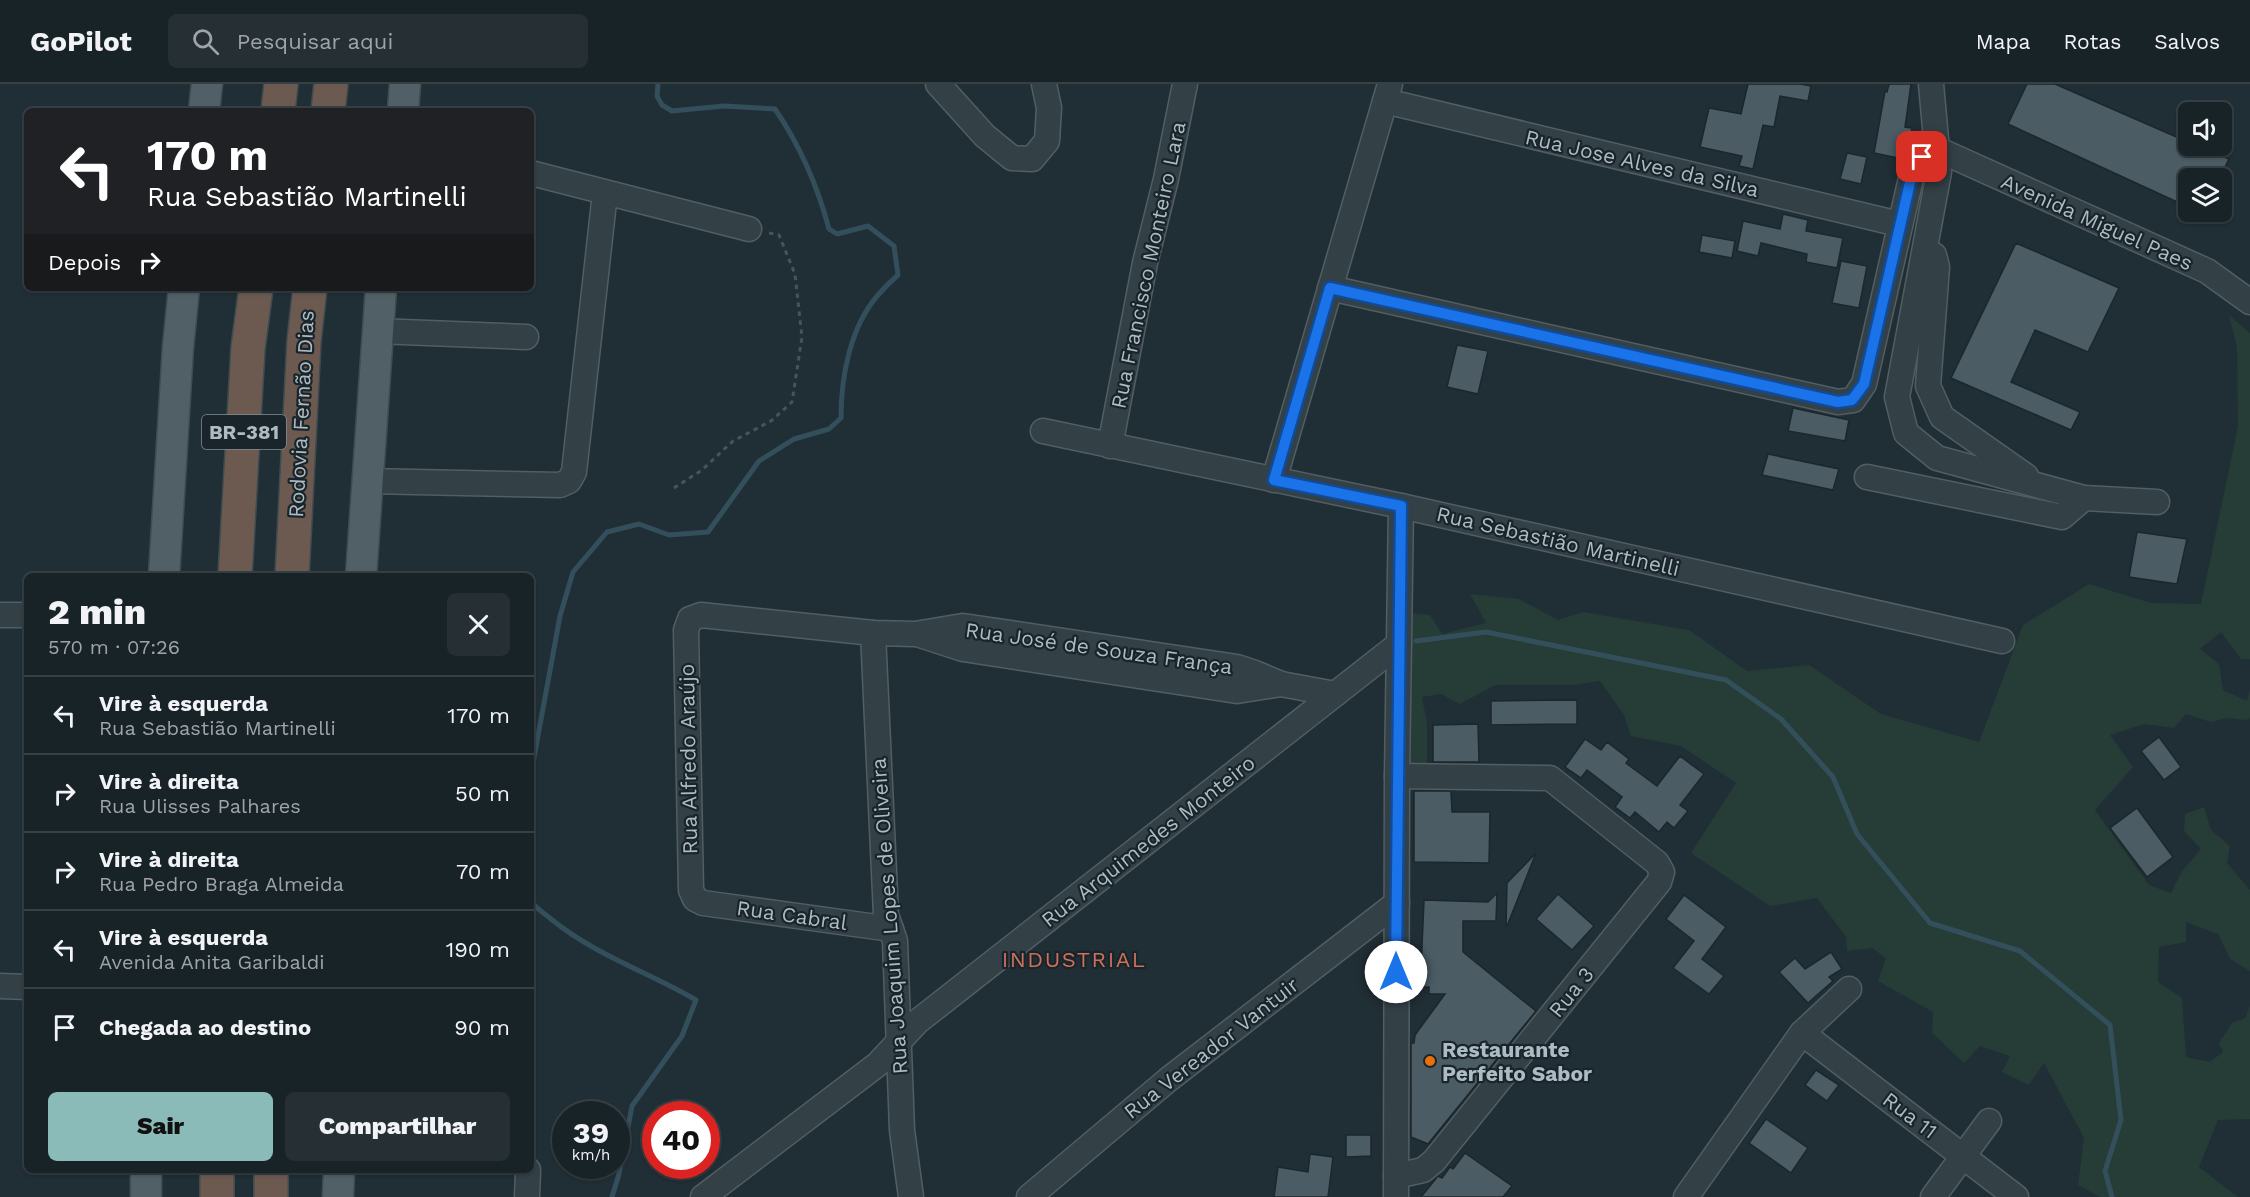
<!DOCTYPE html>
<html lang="pt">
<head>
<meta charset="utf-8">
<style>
	:root { --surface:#182328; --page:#252f34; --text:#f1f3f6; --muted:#9fa4a8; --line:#364045; --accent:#8bbbb9 }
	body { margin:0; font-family:"Work Sans",sans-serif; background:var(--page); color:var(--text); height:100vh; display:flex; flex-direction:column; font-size:22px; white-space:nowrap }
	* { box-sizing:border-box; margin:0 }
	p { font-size:20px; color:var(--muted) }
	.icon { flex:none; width:33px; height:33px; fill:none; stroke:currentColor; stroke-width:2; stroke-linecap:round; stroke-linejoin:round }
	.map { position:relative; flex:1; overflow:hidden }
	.panel { position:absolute; left:24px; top:489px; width:510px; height:600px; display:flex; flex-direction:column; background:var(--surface); border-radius:9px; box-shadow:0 2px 4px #0004,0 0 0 2px var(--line) }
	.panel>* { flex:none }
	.hud { position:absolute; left:24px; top:24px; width:510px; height:183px; border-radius:9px; box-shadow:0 2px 4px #0004,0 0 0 2px var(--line); background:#202124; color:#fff; overflow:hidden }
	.buttons { position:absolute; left:2178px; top:18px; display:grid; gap:12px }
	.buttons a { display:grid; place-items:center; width:54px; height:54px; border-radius:9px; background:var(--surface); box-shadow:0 2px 4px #0004,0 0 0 2px var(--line); font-size:30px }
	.speed { position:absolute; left:552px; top:1017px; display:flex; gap:12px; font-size:30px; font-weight:700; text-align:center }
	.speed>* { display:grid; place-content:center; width:78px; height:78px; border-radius:50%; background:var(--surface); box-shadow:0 2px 4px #0004,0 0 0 2px var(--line); line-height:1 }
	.speed small { font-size:15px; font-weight:400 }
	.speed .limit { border:9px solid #d22; background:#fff; color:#111 }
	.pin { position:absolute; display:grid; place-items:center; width:51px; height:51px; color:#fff; margin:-26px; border-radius:12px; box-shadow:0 3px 9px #0006 }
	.me { position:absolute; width:66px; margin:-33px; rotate:0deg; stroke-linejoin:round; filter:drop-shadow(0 0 4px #0008) }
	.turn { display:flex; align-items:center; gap:21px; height:126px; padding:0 24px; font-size:27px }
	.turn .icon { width:78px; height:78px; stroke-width:2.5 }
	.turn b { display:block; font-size:42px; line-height:51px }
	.then { display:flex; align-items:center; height:57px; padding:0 24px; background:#0003; gap:12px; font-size:22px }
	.round { display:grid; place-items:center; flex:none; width:63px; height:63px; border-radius:9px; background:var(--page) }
	.overview { display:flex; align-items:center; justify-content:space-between; height:102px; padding:0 24px }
	h1 { font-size:36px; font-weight:800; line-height:45px }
	.action { display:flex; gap:12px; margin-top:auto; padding:12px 24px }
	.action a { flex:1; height:69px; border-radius:9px; background:var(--accent); color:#111; font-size:24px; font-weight:800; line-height:69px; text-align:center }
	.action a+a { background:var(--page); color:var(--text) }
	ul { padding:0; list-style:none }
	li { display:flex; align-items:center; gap:18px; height:78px; padding:0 24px; border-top:2px solid var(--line) }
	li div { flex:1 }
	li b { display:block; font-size:22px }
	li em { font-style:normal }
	header { display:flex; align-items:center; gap:36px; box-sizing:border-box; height:84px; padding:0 30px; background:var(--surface); border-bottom:2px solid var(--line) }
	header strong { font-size:28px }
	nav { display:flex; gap:33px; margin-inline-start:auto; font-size:21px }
	.search { width:420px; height:54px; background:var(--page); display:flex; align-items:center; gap:15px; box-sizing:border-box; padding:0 21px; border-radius:9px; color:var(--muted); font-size:22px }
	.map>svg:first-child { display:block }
	.green { fill:#263c36 }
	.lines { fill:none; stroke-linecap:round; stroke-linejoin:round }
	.stream { stroke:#344f5c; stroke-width:5 }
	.building { fill:#4b5c64; stroke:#1b272c; stroke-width:1.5 }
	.minor-casing { stroke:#515e64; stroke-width:27 }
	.major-casing { stroke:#404c53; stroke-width:33 }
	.highway-casing { stroke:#3e4b50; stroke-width:36 }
	.path { stroke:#435855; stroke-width:3; stroke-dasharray:4.5 4.5; stroke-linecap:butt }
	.minor { stroke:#334046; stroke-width:24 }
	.major { stroke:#516066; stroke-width:30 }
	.highway { stroke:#6c5a51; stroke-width:33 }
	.route-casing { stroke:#114b97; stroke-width:15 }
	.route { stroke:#1a73e8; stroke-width:10 }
	.food-dot { fill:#e8710a; stroke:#19252a; stroke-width:2 }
	.labels { text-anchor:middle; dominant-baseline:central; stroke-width:4.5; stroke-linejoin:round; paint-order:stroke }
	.shield { fill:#19252a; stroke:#818e95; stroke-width:1.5 }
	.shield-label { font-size:20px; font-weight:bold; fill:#adbbc3 }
	.street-label { font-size:21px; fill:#adbbc3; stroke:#19252a }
	.poi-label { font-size:21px; font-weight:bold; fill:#adbbc3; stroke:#19252a; text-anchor:start }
	.neighbourhood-label { font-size:22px; letter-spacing:1.5px; fill:#cf705d; stroke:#19252a }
</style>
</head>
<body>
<header>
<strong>GoPilot</strong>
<div class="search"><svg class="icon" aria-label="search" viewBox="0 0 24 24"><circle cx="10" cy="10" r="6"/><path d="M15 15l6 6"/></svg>Pesquisar aqui</div>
<nav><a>Mapa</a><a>Rotas</a><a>Salvos</a></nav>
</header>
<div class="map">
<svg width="2250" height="1113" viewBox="0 0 2250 1113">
	<rect width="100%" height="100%" fill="#202f35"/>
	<path class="green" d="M2229,231L2250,249V575H2241L2221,548L2200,565L2219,580L2223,606L2247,617L2250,605V634L2246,636L2227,634L2211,638L2186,630L2174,644L2144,640L2110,651L2133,683L2095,726L2149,801L2171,809L2182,787L2201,765L2184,747L2185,730L2204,723L2211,746L2230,762L2227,779L2250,806V887L2230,875L2218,850L2186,838V858L2159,863L2158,898L2182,914L2186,973L2210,978L2223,968L2219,959L2232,939L2245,934L2250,922V1035L2218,1036L2199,1083L2238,1113H2100L2078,1101L2084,1054L2044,979L2029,1001L2002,988L2010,972L1980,962L1964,979L1932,949L1933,928L1878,897L1886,874L1872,864L1847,867L1846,853L1817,814L1770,822L1691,769L1736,699L1681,662L1631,652L1624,631L1600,597L1573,601H1495L1460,620L1441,610L1422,613L1427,639V680L1404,681L1405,529L1430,531L1442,550L1486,539L1470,510L1519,515L1558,536L1583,528L1689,546L1747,587L1809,581L1881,630L1979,658L2023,541L2089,500L2151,519L2201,520L2238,342L2237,264Z"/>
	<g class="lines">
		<g class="stream">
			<path d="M1416,557L1486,548L1726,596L1781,635L1833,693L1857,750L1930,839L2020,867L2110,941L2121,1036L2105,1087L2112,1113"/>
			<path d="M531,690L560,532L573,488L607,448L639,440L669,451L708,448L759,377L794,355L829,345L841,334C841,293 850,243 878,211C884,204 891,197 898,191L894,162L868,142L837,150L829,145C817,100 801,63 775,25L724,22L672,27L662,21L657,12L658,0"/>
			<path d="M531,817C535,824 544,829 551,835C595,871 648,888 696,916L682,952L632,1022L619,1090L612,1113"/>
		</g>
	</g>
	<g class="building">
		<path d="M1748,0H1800L1811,2L1808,17L1780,12L1774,43L1763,41L1753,85L1739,82L1742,72L1700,63L1709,24L1741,30Z"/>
		<path d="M1889,0H1911L1905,43L1912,44L1909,61L1898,74L1874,69L1885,7L1887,8Z"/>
		<path d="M2027,0H2055L2188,58V62H2197L2229,75L2219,94H2188V123L2008,40Z"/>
		<path d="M1847,69L1867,73L1861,100L1840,95Z"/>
		<path d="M1783,130L1808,136L1806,147L1843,154L1837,184L1806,178L1807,170L1761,159L1758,172L1737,167L1743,137L1780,145Z"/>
		<path d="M1702,151L1735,157L1732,174L1699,168Z"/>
		<path d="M2016,159L2119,204L2088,268L2035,246L2011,298L2080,328L2071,346L1951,294Z"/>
		<path d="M1841,177L1867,182L1859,224L1832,219Z"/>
		<path d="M1457,261L1488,267L1478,310L1447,303Z"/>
		<path d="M1793,324L1849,336L1845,357L1788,347Z"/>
		<path d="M1768,370L1839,385L1833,406L1762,391Z"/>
		<path d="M2137,448L2187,455L2177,500L2129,493Z"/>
		<path d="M1577,616V640L1491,641V617Z"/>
		<path d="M1478,640L1479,678H1433V641Z"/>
		<path d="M2159,653L2181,683L2164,696L2141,667Z"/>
		<path d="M1585,655L1601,666L1607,658L1629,675L1626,679L1657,702L1680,672L1704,690L1680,721L1688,727L1674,744L1667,738L1659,748L1635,728L1630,734L1615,723L1622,713L1587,686L1581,694L1565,683Z"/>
		<path d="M1414,707H1451L1452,728H1490L1489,779L1414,778Z"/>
		<path d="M2137,724L2173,773L2147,793L2110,744Z"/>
		<path d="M1536,769L1507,842H1506L1507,799Z"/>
		<path d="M1497,809L1496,837H1463V868L1536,927L1428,1060L1411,1053V959H1414L1415,951L1445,910H1429V903H1412V885H1421L1424,816L1488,818Z"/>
		<path d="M1558,810L1594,842L1572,866L1536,835Z"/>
		<path d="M1684,811L1726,843L1702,875L1724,892L1709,910L1673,884L1694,857L1666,835Z"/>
		<path d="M1831,868L1842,885L1829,893L1833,897L1808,919L1779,888L1795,874L1805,885Z"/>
		<path d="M1816,986L1839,1001L1827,1017L1805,1001Z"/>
		<path d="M1766,1035L1808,1064L1791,1089L1749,1059Z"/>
		<path d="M1346,1051H1371V1072L1346,1073Z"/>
		<path d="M1465,1069L1512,1102L1503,1113H1421L1438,1092L1442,1094L1450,1083L1453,1085Z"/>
		<path d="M1310,1070L1333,1073L1328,1113H1274L1278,1083L1308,1088Z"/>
	</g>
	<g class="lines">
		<defs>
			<g id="minor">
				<path d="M938,0L985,52L1012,74L1032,75L1047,57L1049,24L1044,0"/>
				<path d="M1931,0L1939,88L1897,313L1906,349L1937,374L2084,414L2157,418"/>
				<path d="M1385,17L1899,140"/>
				<path d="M1939,66L2207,187L2250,218"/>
				<path d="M531,89L749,145"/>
				<path d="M1934,171L1937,183L1928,302L1942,333L2026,392"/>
				<path d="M1330,204L1838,318L1853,316L1864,300L1911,94L1922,73L1939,66"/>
				<path d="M377,247L526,253"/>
				<path d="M1043,347L1401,422L2002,557"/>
				<path d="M1110,362L1145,179L1166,95L1185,0"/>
				<path d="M1867,393L2062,433L2084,414"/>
				<path d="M1274,396L1390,0"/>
				<path d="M367,397L560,401L569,397L574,388L605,109"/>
				<path d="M0,531H27"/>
				<path d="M873,549L886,831L895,857L902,1046L911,1113"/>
				<path d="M920,551L963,565L1237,607L1281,600"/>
				<path d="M891,845L703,819L695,815L691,806L686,546L690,535L701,531L873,549L915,550L963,542L1237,583L1255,589L1281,600L1335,610"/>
				<path d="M0,902L27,903"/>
				<path d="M1802,949L2016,1113"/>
				<path d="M1396,1092L1423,1086L1434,1077L1659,798L1662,788L1657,779L1550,694L1397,692"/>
				<path d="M527,1113L528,1086"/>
				<path d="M703,1113L878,980L917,938L1399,560"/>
				<path d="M1029,1113L1169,995L1397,819"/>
				<path d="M1396,1113L1397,692L1401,422"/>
				<path d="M1686,1113L1802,949L1849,905"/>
				<path d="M1933,1113L1989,1037"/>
			</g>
			<g id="major">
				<path d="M204,27L207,0"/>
				<path d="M403,27L405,0"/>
				<path d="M164,492L178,263L184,204"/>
				<path d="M361,492L381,204"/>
				<path d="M146,1113V1086"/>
				<path d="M338,1113L339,1086"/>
			</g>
			<g id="highway">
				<path d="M278,27L281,0"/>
				<path d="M328,27L331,0"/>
				<path d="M235,492L248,264L256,204"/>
				<path d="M292,492L304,257L310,204"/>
				<path d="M217,1113V1086"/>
				<path d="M271,1113V1086"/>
			</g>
		</defs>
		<use href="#minor" class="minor-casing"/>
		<use href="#major" class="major-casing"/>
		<use href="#highway" class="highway-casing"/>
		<path class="path" d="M674,404L702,386L733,357L771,337L792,318L802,253L795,190L779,151L769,149"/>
		<use href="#minor" class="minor"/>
		<use href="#major" class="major"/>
		<use href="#highway" class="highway"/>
	</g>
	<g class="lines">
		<defs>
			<path id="route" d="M1396,888L1401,422L1274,396L1330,204L1838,318L1852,316L1864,300L1911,94L1922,73"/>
		</defs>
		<use href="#route" class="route-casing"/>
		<use href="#route" class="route"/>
	</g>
	<circle class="food-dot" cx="1430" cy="977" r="6"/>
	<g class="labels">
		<rect class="shield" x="202" y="331" width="84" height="34" rx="4.5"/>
		<g class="shield-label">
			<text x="244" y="348">BR-381</text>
		</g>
		<g class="street-label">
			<text transform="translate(1642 79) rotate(13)">Rua Jose Alves da Silva</text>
			<text transform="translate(2097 138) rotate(24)">Avenida Miguel Paes</text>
			<text transform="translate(1148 181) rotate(-78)">Rua Francisco Monteiro Lara</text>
			<text transform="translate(301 330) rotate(-87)">Rodovia Fernão Dias</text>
			<text transform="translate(1558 457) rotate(13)">Rua Sebastião Martinelli</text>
			<text transform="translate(1099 564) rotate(8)">Rua José de Souza França</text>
			<text transform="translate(688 675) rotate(-91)">Rua Alfredo Araújo</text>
			<text transform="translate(1148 757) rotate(-38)">Rua Arquimedes Monteiro</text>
			<text transform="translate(792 831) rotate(8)">Rua Cabral</text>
			<text transform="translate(889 832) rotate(-94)">Rua Joaquim Lopes de Oliveira</text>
			<text transform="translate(1571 908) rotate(-51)">Rua 3</text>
			<text transform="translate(1211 964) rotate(-38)">Rua Vereador Vantuir</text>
			<text transform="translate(1910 1031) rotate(37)">Rua 11</text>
		</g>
		<g class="poi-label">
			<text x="1442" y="965">Restaurante<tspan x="1442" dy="24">Perfeito Sabor</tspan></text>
		</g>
		<g class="neighbourhood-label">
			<text x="1074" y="875">INDUSTRIAL</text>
		</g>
	</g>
</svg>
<div class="buttons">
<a><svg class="icon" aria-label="sound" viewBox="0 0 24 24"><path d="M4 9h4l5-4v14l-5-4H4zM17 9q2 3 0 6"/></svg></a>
<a><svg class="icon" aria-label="layers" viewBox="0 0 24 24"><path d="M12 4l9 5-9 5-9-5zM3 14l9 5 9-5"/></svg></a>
</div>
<div class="speed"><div>39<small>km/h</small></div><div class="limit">40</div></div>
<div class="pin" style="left:1922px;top:73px;background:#d93025"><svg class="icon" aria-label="arrive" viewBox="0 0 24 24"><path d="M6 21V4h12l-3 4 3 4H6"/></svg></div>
<svg class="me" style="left:1396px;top:888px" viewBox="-20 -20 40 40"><circle r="19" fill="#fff"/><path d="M0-13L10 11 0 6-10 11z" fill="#1a73e8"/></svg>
<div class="hud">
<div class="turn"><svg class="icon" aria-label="left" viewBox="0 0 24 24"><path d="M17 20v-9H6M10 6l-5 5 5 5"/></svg><div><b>170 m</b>Rua Sebastião Martinelli</div></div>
<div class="then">Depois<svg class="icon" aria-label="right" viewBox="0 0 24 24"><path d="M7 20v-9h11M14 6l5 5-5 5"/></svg></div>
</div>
<section class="panel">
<div class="overview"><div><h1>2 min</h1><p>570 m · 07:26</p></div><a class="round"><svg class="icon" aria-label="close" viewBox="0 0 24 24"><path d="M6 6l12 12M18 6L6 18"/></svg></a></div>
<ul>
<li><svg class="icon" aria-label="left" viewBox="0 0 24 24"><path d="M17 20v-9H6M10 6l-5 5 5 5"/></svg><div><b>Vire à esquerda</b><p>Rua Sebastião Martinelli</p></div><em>170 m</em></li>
<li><svg class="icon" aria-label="right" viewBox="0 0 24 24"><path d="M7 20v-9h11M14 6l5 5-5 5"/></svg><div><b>Vire à direita</b><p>Rua Ulisses Palhares</p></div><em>50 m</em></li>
<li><svg class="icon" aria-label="right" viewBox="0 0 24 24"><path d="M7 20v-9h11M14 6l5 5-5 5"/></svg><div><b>Vire à direita</b><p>Rua Pedro Braga Almeida</p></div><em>70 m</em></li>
<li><svg class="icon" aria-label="left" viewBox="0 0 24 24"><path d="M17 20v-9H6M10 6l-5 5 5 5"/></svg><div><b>Vire à esquerda</b><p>Avenida Anita Garibaldi</p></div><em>190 m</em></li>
<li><svg class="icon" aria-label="arrive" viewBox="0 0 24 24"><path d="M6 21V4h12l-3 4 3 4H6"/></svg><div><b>Chegada ao destino</b></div><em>90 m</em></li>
</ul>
<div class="action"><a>Sair</a><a>Compartilhar</a></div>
</section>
</div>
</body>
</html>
